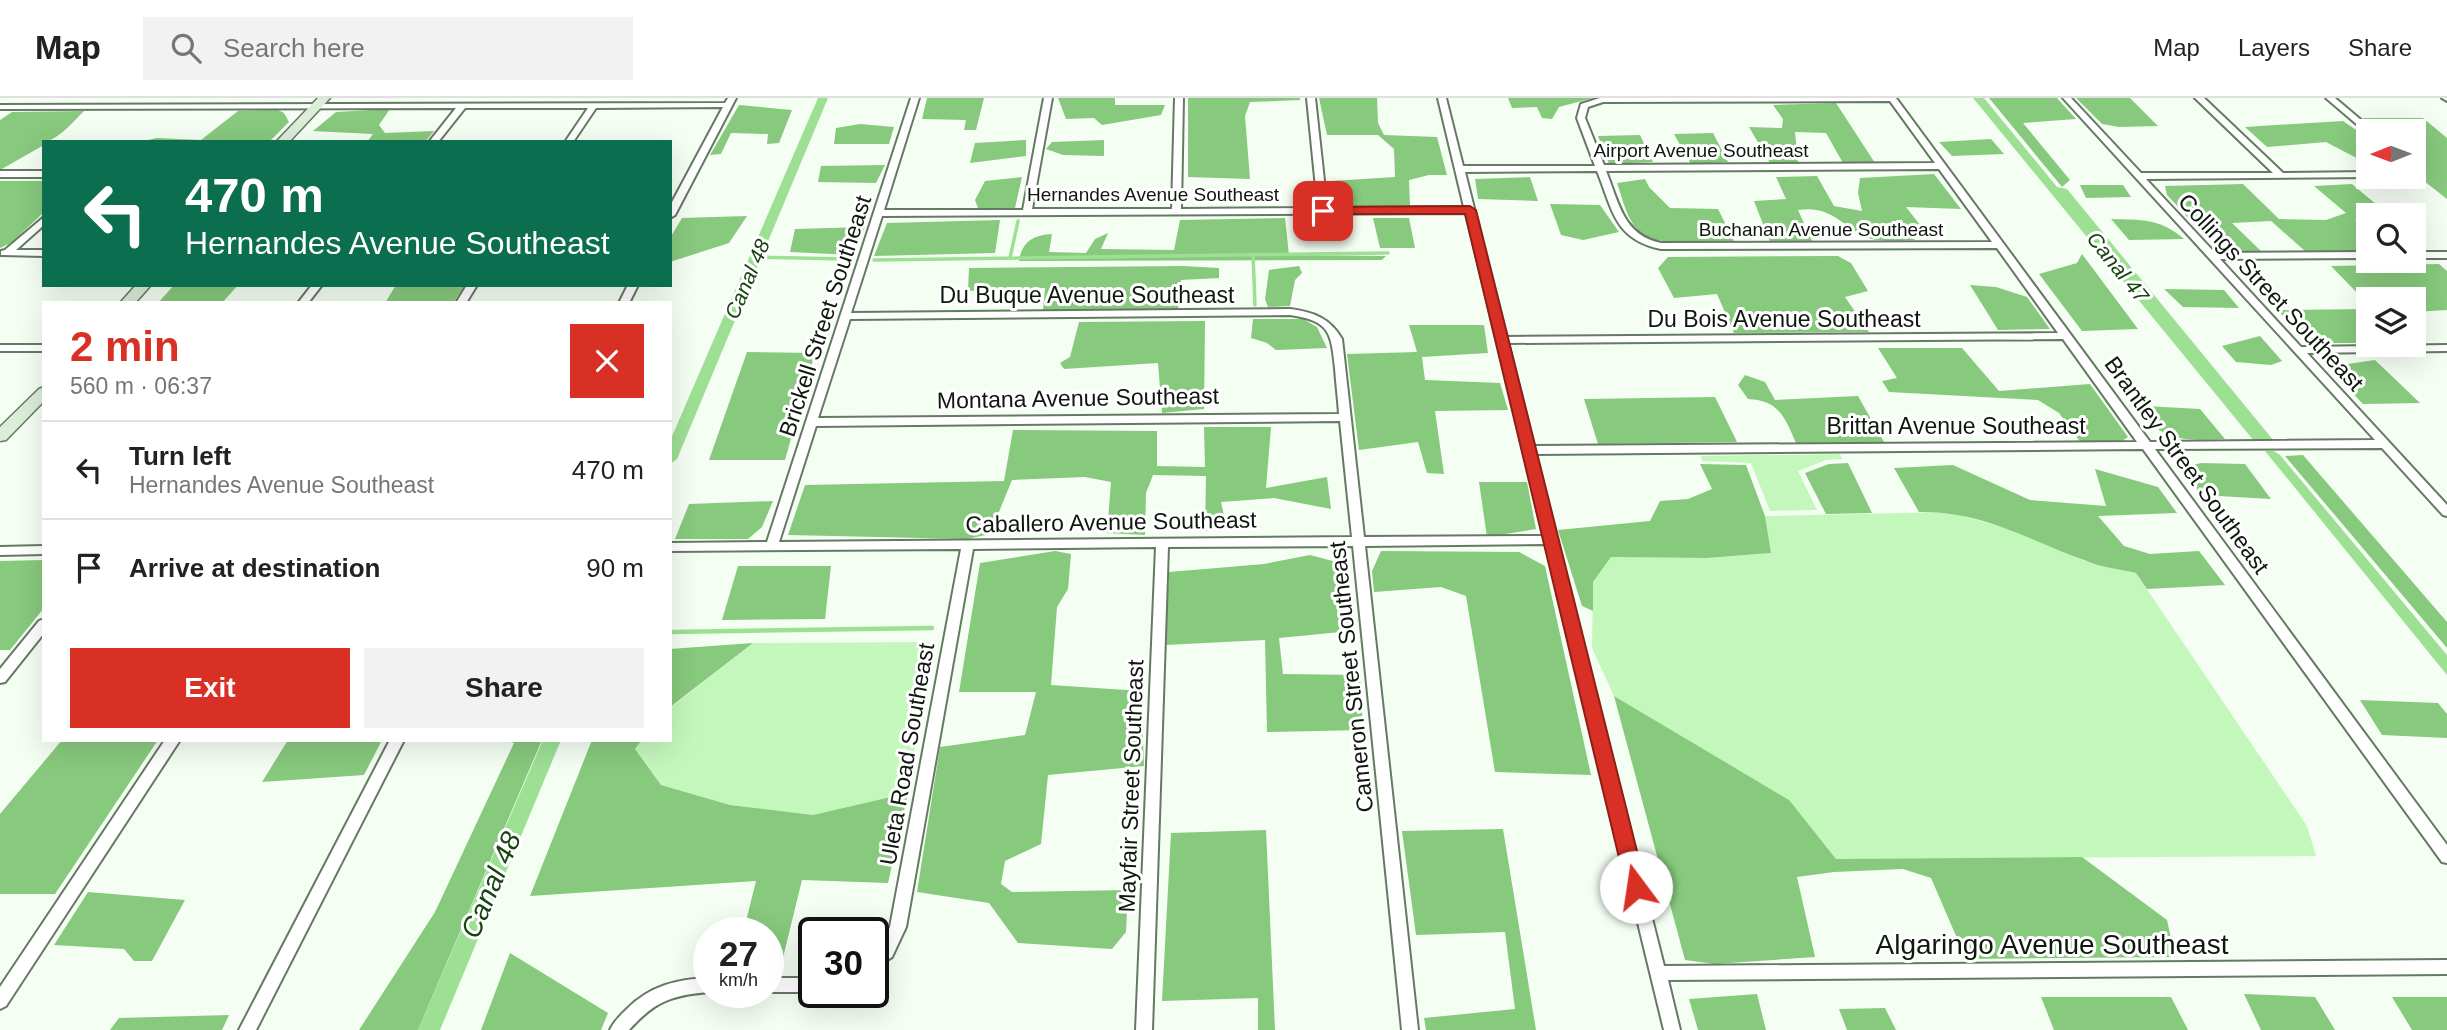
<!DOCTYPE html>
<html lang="en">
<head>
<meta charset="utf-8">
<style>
	:root { --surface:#fff; --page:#f2f2f2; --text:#222; --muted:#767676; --line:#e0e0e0; --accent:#d93025 }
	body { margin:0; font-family:Helvetica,sans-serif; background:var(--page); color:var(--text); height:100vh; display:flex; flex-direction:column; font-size:26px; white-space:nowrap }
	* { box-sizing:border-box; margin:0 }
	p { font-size:23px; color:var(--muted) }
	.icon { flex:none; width:38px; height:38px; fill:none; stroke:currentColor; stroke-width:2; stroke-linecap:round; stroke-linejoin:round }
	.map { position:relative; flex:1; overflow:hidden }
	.side { position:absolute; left:42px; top:203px; width:630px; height:441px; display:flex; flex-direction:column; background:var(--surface); border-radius:0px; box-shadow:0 7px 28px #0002 }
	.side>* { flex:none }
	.banner { position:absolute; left:42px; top:42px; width:630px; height:147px; border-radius:0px; box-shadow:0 7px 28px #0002; background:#0b6e4f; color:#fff; overflow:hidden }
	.needle { width:46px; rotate:269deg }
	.controls { position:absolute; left:2356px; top:21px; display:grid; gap:14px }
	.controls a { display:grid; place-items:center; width:70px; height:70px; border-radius:0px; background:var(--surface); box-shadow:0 7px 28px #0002; font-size:35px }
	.speed { position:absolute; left:693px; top:819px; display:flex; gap:14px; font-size:35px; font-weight:700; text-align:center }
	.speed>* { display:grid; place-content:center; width:91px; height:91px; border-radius:50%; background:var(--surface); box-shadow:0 7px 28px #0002; line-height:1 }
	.speed small { font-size:18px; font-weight:400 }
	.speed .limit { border:4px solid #111; border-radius:10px; background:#fff; color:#111 }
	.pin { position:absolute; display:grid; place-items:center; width:60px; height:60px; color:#fff; margin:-30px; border-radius:14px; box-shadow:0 4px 10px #0006 }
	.me { position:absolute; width:77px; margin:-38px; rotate:346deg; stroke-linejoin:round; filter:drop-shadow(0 0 5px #0008) }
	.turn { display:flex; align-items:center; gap:24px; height:147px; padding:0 28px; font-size:32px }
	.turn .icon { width:91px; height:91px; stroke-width:2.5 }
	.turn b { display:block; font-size:49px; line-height:60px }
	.round { display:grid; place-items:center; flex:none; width:74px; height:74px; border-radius:0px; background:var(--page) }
	.overview { display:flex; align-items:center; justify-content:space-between; height:119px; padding:0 28px }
	h1 { font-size:42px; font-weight:800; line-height:52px; color:var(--accent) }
	.primary-button { display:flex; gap:14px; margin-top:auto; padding:14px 28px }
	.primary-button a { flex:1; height:80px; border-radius:0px; background:var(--accent); color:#fff; font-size:28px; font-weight:800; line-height:80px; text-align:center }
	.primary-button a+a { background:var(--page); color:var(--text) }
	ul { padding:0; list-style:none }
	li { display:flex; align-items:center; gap:21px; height:98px; padding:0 28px; border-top:2px solid var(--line) }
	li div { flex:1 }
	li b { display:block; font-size:26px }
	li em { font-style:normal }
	header { display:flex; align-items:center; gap:42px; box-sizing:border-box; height:98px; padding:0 35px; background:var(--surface); border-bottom:2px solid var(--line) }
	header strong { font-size:33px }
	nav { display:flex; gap:38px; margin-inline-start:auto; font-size:24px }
	.search { width:490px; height:63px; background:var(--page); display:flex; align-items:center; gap:18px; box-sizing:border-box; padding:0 24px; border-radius:0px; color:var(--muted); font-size:26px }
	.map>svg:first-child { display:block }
	.green { fill:#c4f7bc }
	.forest { fill:#87c97d }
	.water { fill:#9de094 }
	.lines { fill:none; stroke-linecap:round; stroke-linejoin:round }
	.stream-far1 { stroke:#9de094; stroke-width:3.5 }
	.stream { stroke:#9de094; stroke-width:4.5 }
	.canal { fill:#9de094; fill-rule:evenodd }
	.street-casing { stroke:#657a62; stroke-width:4 }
	.secondary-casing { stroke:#657a62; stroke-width:3 }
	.street { fill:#fff; fill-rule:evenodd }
	.secondary { fill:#daeed8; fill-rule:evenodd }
	.route { fill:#d93025; stroke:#8d1f18; stroke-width:2 }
	.labels { text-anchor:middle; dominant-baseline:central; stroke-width:6; stroke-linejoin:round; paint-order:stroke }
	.far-street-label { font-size:19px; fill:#0f180e; stroke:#fff }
	.far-water-label { font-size:21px; font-style:italic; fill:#184412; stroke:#fff }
	.street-label { font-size:23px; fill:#0f180e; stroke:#fff }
	.near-water-label { font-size:28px; font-style:italic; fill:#184412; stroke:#fff }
	.near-street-label { font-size:28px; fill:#0f180e; stroke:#fff }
</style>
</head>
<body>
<header>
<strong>Map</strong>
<div class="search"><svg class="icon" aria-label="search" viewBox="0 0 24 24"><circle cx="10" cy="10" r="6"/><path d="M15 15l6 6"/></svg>Search here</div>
<nav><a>Map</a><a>Layers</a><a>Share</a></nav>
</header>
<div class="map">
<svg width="2447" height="932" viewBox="0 0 2447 932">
	<rect width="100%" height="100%" fill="#f4fef3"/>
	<g class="green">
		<path d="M1840,356L1842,361L1826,362L1798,373L1817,412L1770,413L1751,365L1702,363L1701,358Z"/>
		<path d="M1948,414L2021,434L2085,463L2136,475L2307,728L2316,758L1836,761L1788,702L1614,598L1592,550L1593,484L1611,459L1707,460L1771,455L1765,418Z"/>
		<path d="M931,544L908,695L813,717L730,707L661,687L635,651L642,642H670V610L753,545Z"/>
	</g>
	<g class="forest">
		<path d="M927,0H984L976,32H964L966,22L922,21Z"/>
		<path d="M1058,0H1115V7H1165L1161,17L1102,27L1094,20L1066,21Z"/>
		<path d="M1188,0H1299L1301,2L1250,4L1245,18L1250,81L1188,79Z"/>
		<path d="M1319,0H1377L1378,25L1384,37L1437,39L1447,77H1429L1409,82L1410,109H1333L1331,83L1395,79L1394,51L1378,37H1327Z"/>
		<path d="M1508,0H1593L1559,9L1552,21L1542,20L1537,9L1512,10Z"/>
		<path d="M1989,0H2057L2076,21L2023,25L2070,82L2062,89Z"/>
		<path d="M2076,0H2130L2158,28L2119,29L2102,26Z"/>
		<path d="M1836,5L1875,65H1843L1826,35L1795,34L1798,65H1770L1749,29L1782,30L1783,21L1773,7Z"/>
		<path d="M739,7L792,12L779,45L767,46L768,36L731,35L721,56L710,57Z"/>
		<path d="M390,11L379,27L385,35L434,33L425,44H367L373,36L313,33L336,14Z"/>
		<path d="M278,12L284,15L289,24L269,44H139L157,40L201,42L238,13Z"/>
		<path d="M84,13C73,24 59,41 44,44V47L0,72V22L12,14Z"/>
		<path d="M2363,20H2423L2447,40V101L2424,83L2420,68L2413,62V33H2379Z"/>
		<path d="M2343,23L2368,40V66L2326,44L2267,49L2245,29Z"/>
		<path d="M860,26L894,29L889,46H834L836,30Z"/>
		<path d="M1713,35L1728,64L1691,66L1674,36Z"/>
		<path d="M1640,37L1653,64L1609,66L1598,38Z"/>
		<path d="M1991,41L2004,56L1952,58L1939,44Z"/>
		<path d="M1026,42V58L970,65L975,45Z"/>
		<path d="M1104,42V58L1063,57L1046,51L1052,44Z"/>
		<path d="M885,67L876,85L818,84L821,68Z"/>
		<path d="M1934,76L1961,111L1906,109L1924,132L1909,133L1915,142C1902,142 1878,145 1866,139C1840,126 1830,107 1798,112L1813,145L1770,144L1754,103L1786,101L1776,79L1817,78L1834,108L1862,113L1858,95L1860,80Z"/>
		<path d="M1022,79L1015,110H978L975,102L985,83Z"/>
		<path d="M1530,79L1538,103L1478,101L1475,81Z"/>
		<path d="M1645,81L1649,89L1670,110L1718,111L1734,143C1714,143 1654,149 1641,135C1627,123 1623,102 1617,85Z"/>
		<path d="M0,83H44V114L11,145L0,150Z"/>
		<path d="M2243,86L2279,121L2326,122L2346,115L2314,88L2352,86L2389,117H2368V122H2355L2368,135V153H2305L2271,123L2232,125L2262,154H2220L2167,97L2165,88Z"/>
		<path d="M2080,87H2123L2131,99L2086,100Z"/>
		<path d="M1550,106L1600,107L1619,134L1583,142L1561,137Z"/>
		<path d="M747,118L729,145L670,164V140L682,120Z"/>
		<path d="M1285,120L1289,157L1386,158L1382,162L1019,163C1022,144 1033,137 1052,136L1049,154L1086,155L1095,141L1108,135L1101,151L1174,152L1180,122Z"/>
		<path d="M1373,120H1409L1415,150H1380Z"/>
		<path d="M2111,121C2141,122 2160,120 2184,141L2129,142Z"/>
		<path d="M1000,122L995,155L874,158L887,125Z"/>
		<path d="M865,129L852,157L790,154L795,131Z"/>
		<path d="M2082,156L2138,231L2082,233L2039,176L2077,165Z"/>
		<path d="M1838,158L1851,165L1868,193L1845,199L1869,234L1734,235L1717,196L1674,200L1658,170L1668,159Z"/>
		<path d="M2439,166L2447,173V212L2413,214V201H2368V206L2331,168Z"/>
		<path d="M1183,168L1219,170V180L1181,182L1178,211L1043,212L1045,190L968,193L969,170Z"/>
		<path d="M1299,168L1302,175L1295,182L1290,208L1268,209L1265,201L1269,172Z"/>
		<path d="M174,187H238L222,205H158Z"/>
		<path d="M396,187H465L453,205H385Z"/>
		<path d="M1970,187L1996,189L2027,199L2050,231L1998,232Z"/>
		<path d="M2164,191L2224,192L2239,210L2183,209Z"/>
		<path d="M2368,211V245H2310L2277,212Z"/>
		<path d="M1253,221H1303L1317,229L1327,250L1276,252L1267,245L1251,240Z"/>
		<path d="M1205,223L1204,311L1162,315L1158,265L1064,271L1060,265L1070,259L1079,224Z"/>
		<path d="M1409,227H1484L1488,255L1422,259L1425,282L1500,285L1508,312L1435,313L1444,376L1427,375L1418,344L1359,352L1347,256L1417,254Z"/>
		<path d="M2260,238L2282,263L2271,267L2236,264L2222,248Z"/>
		<path d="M1878,250H1962L1999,293L2090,286L2128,339L2122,343L2081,345L2059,315L2038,302L1889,294L1882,283L1897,280Z"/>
		<path d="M747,254L815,255L785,362H709Z"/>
		<path d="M2375,262L2420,305L2363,306L2338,280L2337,274L2348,266Z"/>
		<path d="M1745,277L1765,284L1775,302L1858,298L1884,344L1796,345C1785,320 1779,302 1748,301L1738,287Z"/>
		<path d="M1715,299L1737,344L1598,346L1584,301Z"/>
		<path d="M2145,308L2200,311L2225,341C2189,342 2175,345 2144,322Z"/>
		<path d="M1204,329H1271L1266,390L1327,379L1331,411L1274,400L1221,404L1227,431L1205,433L1206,378L1153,377L1146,395L1145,437L1107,435L1111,384L1085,379L1012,382L990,436L967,441L788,437L805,387L1004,383L1013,332L1157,333V368L1205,369Z"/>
		<path d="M2303,357L2447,524V550L2285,358Z"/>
		<path d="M1848,365L1872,415L1826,416L1805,375L1829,366Z"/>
		<path d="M2201,365L2245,366L2271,401L2201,397L2183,370Z"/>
		<path d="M1700,366L1746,367L1765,418L1771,455L1707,460L1611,459L1593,484V513L1582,508L1558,432L1650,423L1660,403L1688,401L1712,391Z"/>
		<path d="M1953,367L2030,402L2106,408L2095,371L2158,389L2177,415L2098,418L2124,448L2150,456L2199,453L2225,487L2147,491L2136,475C2119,471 2100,469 2084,462C2027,441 1982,413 1919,414L1894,370Z"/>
		<path d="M1479,384H1527L1536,431L1487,439Z"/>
		<path d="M773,403L762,429L748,441H675L689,406Z"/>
		<path d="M1055,453L1071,456L1068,491L1057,509L1051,587L1141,593L1144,668L1048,677L1041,746L1005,763L1001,786L1012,794L1128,792L1126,834L1112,851L1018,845L989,805L917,794L940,649L1025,637L1036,594H959L980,465Z"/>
		<path d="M1381,453L1519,454L1545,468L1591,677L1495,674L1466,498L1441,489L1374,494L1372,473Z"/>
		<path d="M1310,457L1344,466L1351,533L1279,540L1283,576L1360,577L1363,632L1267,634L1265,542L1165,547L1169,474L1264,466Z"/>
		<path d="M44,462V510L10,552H0V463Z"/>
		<path d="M738,468H831L825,521L722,522Z"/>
		<path d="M753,545L674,606L670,610V551Z"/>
		<path d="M1614,598L1789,702L1836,761L2082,759L2167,822L2175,859L1966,861L1931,780L1903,771L1834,774L1797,779L1815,859L1715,866L1685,862Z"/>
		<path d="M2360,602L2438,605L2447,616V640L2382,637Z"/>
		<path d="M62,642H158L55,796H0V716Z"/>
		<path d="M288,642H382L364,677L262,684Z"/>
		<path d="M503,642H542L418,932H359L435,814L514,645Z"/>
		<path d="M592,642H642L635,651L661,687L730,707L813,717L908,695L888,785L802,782L780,872L768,873V835H743L756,783L530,798Z"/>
		<path d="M1503,731L1536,932H1426L1424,920L1515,911L1505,834L1416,837L1402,733Z"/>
		<path d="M1266,732L1275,932H1258V900L1162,903L1171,735Z"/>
		<path d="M88,794L185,802L152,863H134L124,851L54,847Z"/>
		<path d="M510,855L608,915L601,932H481Z"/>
		<path d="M1757,896L1766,932H1698L1689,901Z"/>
		<path d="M2244,896L2315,899L2335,932H2261Z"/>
		<path d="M2041,899H2171L2188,932H2054Z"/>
		<path d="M2392,899H2447V932H2412Z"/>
		<path d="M1885,910L1896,932H1847L1839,911Z"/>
		<path d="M229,917L222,932H110L119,920Z"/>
	</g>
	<g class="water">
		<path d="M1973,0H1984L2057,89L2067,91L2274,343H2254Z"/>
		<path d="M2265,353H2274L2280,357L2447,557V577Z"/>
	</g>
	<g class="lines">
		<g class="stream-far1">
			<path d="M1253,156L1255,207"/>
			<path d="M756,159L848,161"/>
			<path d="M1010,160L1018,123"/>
			<path d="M874,162L1388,155"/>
		</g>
		<path class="stream" d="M670,534L932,530"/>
		<g class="canal">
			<path d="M818,0H828L677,361L670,366V343Z"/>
			<path d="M543,642H561L440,932H418Z"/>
		</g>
		<defs>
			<g id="street">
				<path d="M728,0H736L675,117L670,120V108L723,9L596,10L573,44H565L588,10H465L438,44H429L456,10L0,11V7L725,5Z"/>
				<path d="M911,0H919L884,112H1023L1044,0H1052L1032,111H1172L1175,0H1183L1181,111L1318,110L1307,0H1315L1327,110L1464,109L1438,0H1446L1463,68H1595L1577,20L1581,6L1600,0H1896L2150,344L2375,342L2063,0H2071L2141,75H2273L2195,0H2204L2283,75L2368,74V79H2371L2146,81L2215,155L2368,154V160L2220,161L2301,249L2447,247V253L2307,255L2447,407V418L2443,417L2382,350L2155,351L2447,747V765L2442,764L2143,351L1535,356L1664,868L2447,862V876L1668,882L1680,932H1664L1546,446L1365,448L1418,932H1402L1353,448L1168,449L1152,932H1136L1156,449L973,451L906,829L892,859L873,871V854L880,849L890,829L961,451L670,453V445L767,444ZM1890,3L1935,65L1604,67L1585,20L1588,9L1603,4ZM1939,71L1992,144L1661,145C1623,137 1619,105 1606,73ZM1597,73C1613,112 1614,141 1661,151L1997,150L2058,235L1506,239L1465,74ZM1466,115L1544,438L1364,439L1342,241C1330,220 1313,214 1290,211L851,215L882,118ZM1290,217C1330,223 1331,234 1335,270C1336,285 1338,300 1339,316L818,320L850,221ZM2063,241L2137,344L1534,348L1508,245ZM1340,323L1352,439L779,444L816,328Z"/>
				<path d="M2326,0H2335L2374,33L2367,35Z"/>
				<path d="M2442,0H2447V3Z"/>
				<rect x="0" y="73" width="44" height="6"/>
				<path d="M44,119V127L16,152H44V158L1,157V153L5,152Z"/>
				<rect x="2413" y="154" width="34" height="6"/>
				<path d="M312,187H322L308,205H298Z"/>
				<path d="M467,187H477L466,205H456Z"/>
				<path d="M628,187H638L629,205H619Z"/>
				<rect x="0" y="247" width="44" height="6"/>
				<path d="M44,448V456L0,457V449Z"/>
				<path d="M44,521V535L5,584L0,585V571L39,523Z"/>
				<path d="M165,642H180L6,908L0,911V889Z"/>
				<path d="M390,642H404L256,932H239Z"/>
				<path d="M709,880L710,894C672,897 655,903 629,932H610C614,923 621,917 627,911C650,888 677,881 709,880Z"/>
				<path d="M768,880H814L815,894H768Z"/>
			</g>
			<g id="secondary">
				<path d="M318,0H330L289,44H276Z"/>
				<path d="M136,187H151L135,205H120Z"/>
				<path d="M44,289V303L6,342L0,343V329L39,291Z"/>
			</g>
		</defs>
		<use href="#street" class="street-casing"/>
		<use href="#secondary" class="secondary-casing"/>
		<use href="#street" class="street"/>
		<use href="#secondary" class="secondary"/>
	</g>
	<path class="route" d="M1470,108L1476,112L1646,789L1643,795L1636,797L1629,795L1626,789L1465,116H1323L1317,113L1323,109Z"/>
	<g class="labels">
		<g class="far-street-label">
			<text x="1701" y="52">Airport Avenue Southeast</text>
			<text x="1153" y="96">Hernandes Avenue Southeast</text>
			<text x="1821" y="131">Buchanan Avenue Southeast</text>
		</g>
		<g class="far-water-label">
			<text transform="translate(2118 169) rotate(51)">Canal 47</text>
			<text transform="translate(747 181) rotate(-67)">Canal 48</text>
		</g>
		<g class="street-label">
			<text transform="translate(2271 194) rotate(47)">Collings Street Southeast</text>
			<text x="1087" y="197">Du Buque Avenue Southeast</text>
			<text transform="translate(825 218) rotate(-72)">Brickell Street Southeast</text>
			<text x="1784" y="221">Du Bois Avenue Southeast</text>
			<text transform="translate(1078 300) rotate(-1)">Montana Avenue Southeast</text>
			<text x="1956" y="328">Brittan Avenue Southeast</text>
			<text transform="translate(2187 367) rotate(54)">Brantley Street Southeast</text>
			<text transform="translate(1111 424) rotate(-1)">Caballero Avenue Southeast</text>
			<text transform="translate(1351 579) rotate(-96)">Cameron Street Southeast</text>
			<text transform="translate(907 656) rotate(-80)">Uleta Road Southeast</text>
			<text transform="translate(1131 688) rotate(-88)">Mayfair Street Southeast</text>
		</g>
		<g class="near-water-label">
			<text transform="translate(491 787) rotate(-67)">Canal 48</text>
		</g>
		<g class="near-street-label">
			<text x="2052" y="846">Algaringo Avenue Southeast</text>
		</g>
	</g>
</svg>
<div class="controls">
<a><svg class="needle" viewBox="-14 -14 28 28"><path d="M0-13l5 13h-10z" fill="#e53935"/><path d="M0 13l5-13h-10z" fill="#767676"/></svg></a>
<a><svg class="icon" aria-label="search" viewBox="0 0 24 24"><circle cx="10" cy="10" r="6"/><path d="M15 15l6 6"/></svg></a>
<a><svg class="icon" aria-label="layers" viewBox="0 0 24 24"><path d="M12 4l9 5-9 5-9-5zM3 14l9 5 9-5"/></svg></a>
</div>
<div class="speed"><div>27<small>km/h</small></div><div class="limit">30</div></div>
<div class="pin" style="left:1323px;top:113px;background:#d93025"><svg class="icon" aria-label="arrive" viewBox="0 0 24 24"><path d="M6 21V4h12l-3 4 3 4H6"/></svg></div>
<svg class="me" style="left:1636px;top:789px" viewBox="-20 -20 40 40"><circle r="19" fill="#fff"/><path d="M0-13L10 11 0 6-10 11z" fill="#d93025"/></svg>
<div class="banner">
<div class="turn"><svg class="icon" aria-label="left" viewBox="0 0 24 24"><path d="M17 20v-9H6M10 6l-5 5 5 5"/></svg><div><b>470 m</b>Hernandes Avenue Southeast</div></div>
</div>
<section class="side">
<div class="overview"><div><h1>2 min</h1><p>560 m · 06:37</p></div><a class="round" style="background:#d93025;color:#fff"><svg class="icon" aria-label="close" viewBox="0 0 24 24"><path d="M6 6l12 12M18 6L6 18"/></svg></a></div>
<ul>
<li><svg class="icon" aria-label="left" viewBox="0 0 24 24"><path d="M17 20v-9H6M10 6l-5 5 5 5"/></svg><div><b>Turn left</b><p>Hernandes Avenue Southeast</p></div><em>470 m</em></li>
<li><svg class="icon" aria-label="arrive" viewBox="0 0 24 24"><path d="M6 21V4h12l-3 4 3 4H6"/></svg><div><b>Arrive at destination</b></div><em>90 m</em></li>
</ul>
<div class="primary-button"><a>Exit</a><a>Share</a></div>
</section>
</div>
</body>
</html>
